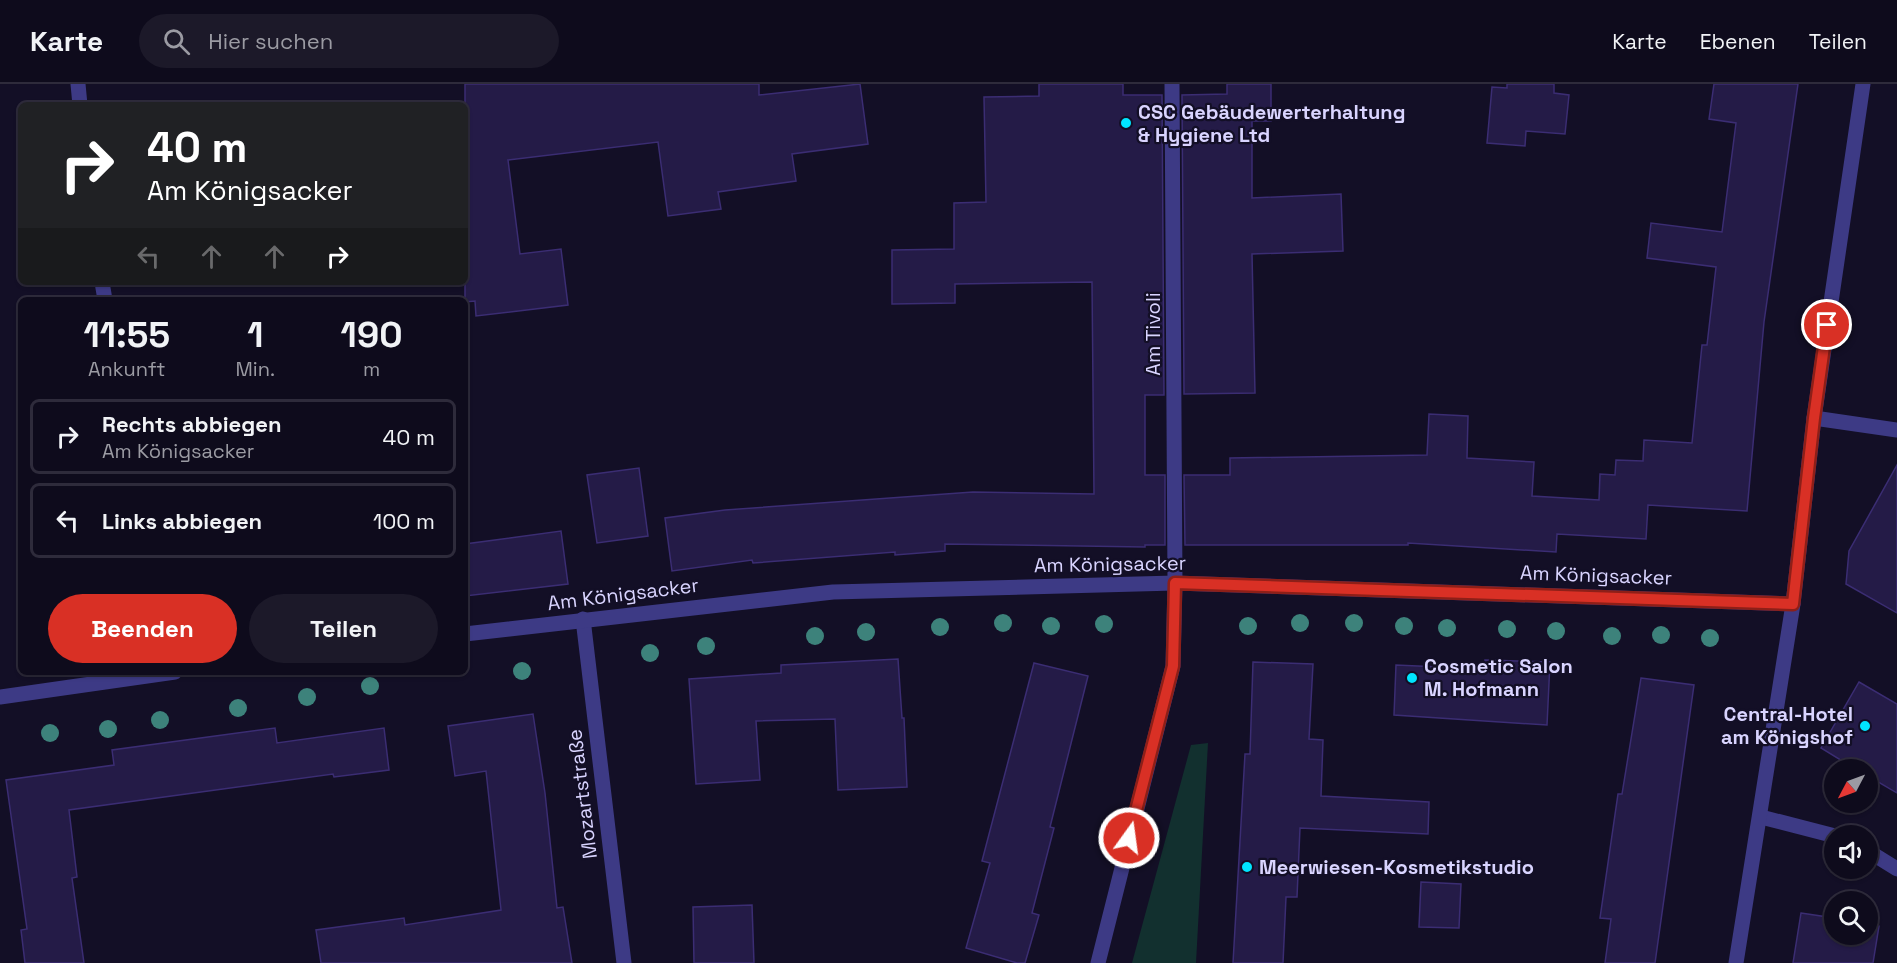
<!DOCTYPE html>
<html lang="de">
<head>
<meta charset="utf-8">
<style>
	:root { --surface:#0e0b1c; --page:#1c1929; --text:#f1f3f6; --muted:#9b9ba3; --line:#2e2b3b; --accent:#d93025 }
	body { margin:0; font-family:"Space Grotesk",sans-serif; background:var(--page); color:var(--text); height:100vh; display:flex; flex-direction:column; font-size:22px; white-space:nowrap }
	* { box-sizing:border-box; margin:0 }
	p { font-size:20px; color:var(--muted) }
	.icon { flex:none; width:33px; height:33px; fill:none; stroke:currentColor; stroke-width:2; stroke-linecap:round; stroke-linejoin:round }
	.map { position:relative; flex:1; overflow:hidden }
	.details { position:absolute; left:18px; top:213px; width:450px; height:378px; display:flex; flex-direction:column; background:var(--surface); border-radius:9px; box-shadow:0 2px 4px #0004,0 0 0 2px var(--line) }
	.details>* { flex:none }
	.top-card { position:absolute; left:18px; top:18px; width:450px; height:183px; border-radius:9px; box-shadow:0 2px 4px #0004,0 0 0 2px var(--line); background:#202124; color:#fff; overflow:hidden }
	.needle { width:39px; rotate:229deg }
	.fabs { position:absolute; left:1824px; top:675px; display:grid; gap:12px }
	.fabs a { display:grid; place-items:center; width:54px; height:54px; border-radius:50%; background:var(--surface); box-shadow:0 2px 4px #0004,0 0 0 2px var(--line); font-size:30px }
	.pin { position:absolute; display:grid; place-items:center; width:51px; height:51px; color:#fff; margin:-26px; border:3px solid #fff; border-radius:50%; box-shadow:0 2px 6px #0007 }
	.me { position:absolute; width:66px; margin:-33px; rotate:14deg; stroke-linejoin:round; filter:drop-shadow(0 0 4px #0008) }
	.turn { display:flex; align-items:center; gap:21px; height:126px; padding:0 30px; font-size:27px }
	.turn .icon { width:78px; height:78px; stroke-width:2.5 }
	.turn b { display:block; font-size:42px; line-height:51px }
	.lanes { display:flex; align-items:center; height:57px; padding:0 30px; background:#0003; justify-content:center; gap:30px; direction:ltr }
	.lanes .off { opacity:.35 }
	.eta { display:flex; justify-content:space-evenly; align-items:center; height:102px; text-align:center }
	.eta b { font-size:36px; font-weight:800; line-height:42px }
	.action { display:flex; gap:12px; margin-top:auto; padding:12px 30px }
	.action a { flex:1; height:69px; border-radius:36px; background:var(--accent); color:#fff; font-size:24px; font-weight:800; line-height:69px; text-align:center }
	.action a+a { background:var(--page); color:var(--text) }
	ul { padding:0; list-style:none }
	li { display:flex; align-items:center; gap:18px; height:75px; margin:0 12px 9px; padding:0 18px; border:3px solid var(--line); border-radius:9px }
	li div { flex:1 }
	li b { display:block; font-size:22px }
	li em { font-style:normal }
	header { display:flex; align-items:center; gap:36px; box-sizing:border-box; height:84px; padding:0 30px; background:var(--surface); border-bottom:2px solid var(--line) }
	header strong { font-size:28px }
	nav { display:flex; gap:33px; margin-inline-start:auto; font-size:21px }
	.search { width:420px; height:54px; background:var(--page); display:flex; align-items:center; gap:15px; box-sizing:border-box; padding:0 21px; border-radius:33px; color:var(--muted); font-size:22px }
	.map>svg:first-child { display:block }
	.green { fill:#12302f }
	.building { fill:#241b47; stroke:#3b2d73; stroke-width:1.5 }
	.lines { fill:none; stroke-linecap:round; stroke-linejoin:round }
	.minor { stroke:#3d3a85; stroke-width:15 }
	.tree { fill:#3d827b }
	.route-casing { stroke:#8d1f18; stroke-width:15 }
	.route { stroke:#d93025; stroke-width:10 }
	.poi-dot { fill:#00e5ff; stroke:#130f26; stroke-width:2 }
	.labels { text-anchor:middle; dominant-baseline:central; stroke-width:4.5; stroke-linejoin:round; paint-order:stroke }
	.poi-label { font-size:20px; font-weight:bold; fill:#d9d4ff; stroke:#130f26; text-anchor:start }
	.street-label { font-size:20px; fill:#d9d4ff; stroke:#130f26 }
</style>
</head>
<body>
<header>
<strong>Karte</strong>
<div class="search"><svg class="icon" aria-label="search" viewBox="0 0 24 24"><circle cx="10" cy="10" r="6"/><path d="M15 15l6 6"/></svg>Hier suchen</div>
<nav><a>Karte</a><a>Ebenen</a><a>Teilen</a></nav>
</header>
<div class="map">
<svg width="1897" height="879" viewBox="0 0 1897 879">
	<rect width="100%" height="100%" fill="#130f26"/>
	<path class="green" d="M1208,659L1196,879H1132L1191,661Z"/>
	<g class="building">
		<path d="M465,0H759V11L860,0L868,60L792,70L796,97L718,108L721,125L668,132L658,58L508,76L520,170L561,165L568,221L476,232L475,217L465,218Z"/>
		<path d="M1039,0H1123V11H1162L1164,311H1145V391H1165V461H1145V463L945,460V467L895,471V468L753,479L752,476L672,487L665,434L725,426L973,408L1094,410L1092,198L955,200V219L892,220V166L954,165V119L986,118L984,13L1039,12Z"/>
		<path d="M1227,0H1271V37H1252V114L1341,110L1343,167L1252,170L1255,309L1184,310L1182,11L1227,10Z"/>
		<path d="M1507,0H1554V9L1569,11L1565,50L1526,47L1525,62L1487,59L1492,3L1507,4Z"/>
		<path d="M1714,0H1798L1764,238L1747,427L1648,421L1646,455L1557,450L1556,468L1408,459V461H1185L1184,391H1230V374L1427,371L1429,330L1468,332L1467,374L1534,378L1532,412L1599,416L1600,390L1615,391L1616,376L1643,377L1644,356L1692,359L1702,261H1707L1716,183L1647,174L1651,139L1722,148L1736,39L1709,35Z"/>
		<path d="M1897,381V529L1846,500L1849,467Z"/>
		<path d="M639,384L648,452L597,459L587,391Z"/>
		<path d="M561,447L568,500L465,512V460Z"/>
		<path d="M898,575L902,634H904L907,703L838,706L835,635L756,637L760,696L696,700L689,595L781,589V581Z"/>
		<path d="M1485,576L1550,578L1547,641L1394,631L1396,581L1485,585Z"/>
		<path d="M1253,578L1313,580L1309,655L1323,656L1321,712L1429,718L1428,750L1300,744L1297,813H1286L1283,879H1233L1245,670H1250Z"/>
		<path d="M1034,579L1088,592L1050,743L1054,744L1032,829L1039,831L1025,879H1017L966,864L990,779L982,777Z"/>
		<path d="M1641,594L1694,601L1655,879H1605L1611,835L1600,834L1618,710H1622Z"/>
		<path d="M1859,598L1897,620V709L1868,692V686H1857L1821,664Z"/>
		<path d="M533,630L545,709L557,824L563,823L572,879H321L316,846L404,834L405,841L501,826L486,687L455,692L448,642Z"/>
		<path d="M275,644L277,659L384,644L389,686L334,693L333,690L69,726L77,793L72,794L84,879H25L21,846L27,845L6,696L114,681L112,666Z"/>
		<path d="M1421,798L1461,800L1459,844L1419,843Z"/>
		<path d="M752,821L754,879H694L693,823Z"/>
		<path d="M1801,829L1834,834V850H1868V840L1879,842L1873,879H1793Z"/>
	</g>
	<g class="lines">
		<g class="minor">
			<path d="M78,0L80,21"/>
			<path d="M102,198L105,216"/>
			<path d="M1814,334L1897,346"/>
			<path d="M583,535L624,879"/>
			<path d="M465,550L833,508L1175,499L1793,520"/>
			<path d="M0,613L175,588"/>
			<path d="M1761,733L1835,752"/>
			<path d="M1868,767L1897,785"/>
			<path d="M1098,879L1173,582L1175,499L1172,0"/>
			<path d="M1736,879L1793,520L1814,334L1863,0"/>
		</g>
	</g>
	<g class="tree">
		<circle cx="1003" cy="539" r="9"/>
		<circle cx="1300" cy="539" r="9"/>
		<circle cx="1354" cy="539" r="9"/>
		<circle cx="1104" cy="540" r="9"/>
		<circle cx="1051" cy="542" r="9"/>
		<circle cx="1248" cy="542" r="9"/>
		<circle cx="1404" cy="542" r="9"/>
		<circle cx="940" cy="543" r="9"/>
		<circle cx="1447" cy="544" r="9"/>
		<circle cx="1507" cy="545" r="9"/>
		<circle cx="1556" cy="547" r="9"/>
		<circle cx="866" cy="548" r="9"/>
		<circle cx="1661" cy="551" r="9"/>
		<circle cx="815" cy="552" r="9"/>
		<circle cx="1612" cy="552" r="9"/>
		<circle cx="1710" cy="554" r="9"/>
		<circle cx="706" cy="562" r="9"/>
		<circle cx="650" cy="569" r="9"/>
		<circle cx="522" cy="587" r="9"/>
		<circle cx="370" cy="602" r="9"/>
		<circle cx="307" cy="613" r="9"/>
		<circle cx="238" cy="624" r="9"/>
		<circle cx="160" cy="636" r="9"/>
		<circle cx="108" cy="645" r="9"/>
		<circle cx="50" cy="649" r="9"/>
	</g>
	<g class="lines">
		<defs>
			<path id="route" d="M1129,754L1173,582L1175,499L1793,520L1814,334L1827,241"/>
		</defs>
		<use href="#route" class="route-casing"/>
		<use href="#route" class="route"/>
	</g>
	<g class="poi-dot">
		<circle cx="1126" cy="39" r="6"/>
		<circle cx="1412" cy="594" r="6"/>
		<circle cx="1865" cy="642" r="6"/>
		<circle cx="1247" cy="783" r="6"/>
	</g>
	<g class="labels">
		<g class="poi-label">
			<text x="1138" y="28">CSC Gebäudewerterhaltung<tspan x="1138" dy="23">&amp; Hygiene Ltd</tspan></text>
			<text x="1424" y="582">Cosmetic Salon<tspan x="1424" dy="23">M. Hofmann</tspan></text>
			<text x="1853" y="630" text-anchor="end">Central-Hotel<tspan x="1853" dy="23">am Königshof</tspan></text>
			<text x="1259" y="783">Meerwiesen-Kosmetikstudio</text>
		</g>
		<g class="street-label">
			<text transform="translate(1153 250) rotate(-90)">Am Tivoli</text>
			<text transform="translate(1110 480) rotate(-1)">Am Königsacker</text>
			<text transform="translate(1596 491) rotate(2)">Am Königsacker</text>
			<text transform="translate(623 510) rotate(-7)">Am Königsacker</text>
			<text transform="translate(582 710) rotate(-97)">Mozartstraße</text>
		</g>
	</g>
</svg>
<div class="fabs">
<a><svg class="needle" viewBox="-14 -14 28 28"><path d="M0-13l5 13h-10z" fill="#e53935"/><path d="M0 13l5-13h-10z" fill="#9b9ba3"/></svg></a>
<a><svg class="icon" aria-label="sound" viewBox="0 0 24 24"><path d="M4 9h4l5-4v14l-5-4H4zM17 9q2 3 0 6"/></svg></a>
<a><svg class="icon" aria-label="search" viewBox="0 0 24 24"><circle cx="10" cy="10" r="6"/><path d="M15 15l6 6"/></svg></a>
</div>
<div class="pin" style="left:1827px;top:241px;background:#d93025"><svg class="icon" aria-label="arrive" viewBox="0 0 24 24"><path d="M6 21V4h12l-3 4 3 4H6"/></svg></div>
<svg class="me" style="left:1129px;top:754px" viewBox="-20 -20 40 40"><circle r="17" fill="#d93025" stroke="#fff" stroke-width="3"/><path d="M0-11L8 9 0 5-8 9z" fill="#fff"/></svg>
<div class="top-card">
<div class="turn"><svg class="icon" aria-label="right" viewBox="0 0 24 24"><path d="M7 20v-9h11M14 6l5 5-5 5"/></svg><div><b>40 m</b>Am Königsacker</div></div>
<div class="lanes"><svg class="icon off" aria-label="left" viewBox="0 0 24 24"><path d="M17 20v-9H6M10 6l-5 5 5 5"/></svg><svg class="icon off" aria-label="ahead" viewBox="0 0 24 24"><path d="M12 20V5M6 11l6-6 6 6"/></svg><svg class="icon off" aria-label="ahead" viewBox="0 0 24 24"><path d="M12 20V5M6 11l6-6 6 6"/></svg><svg class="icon" aria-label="right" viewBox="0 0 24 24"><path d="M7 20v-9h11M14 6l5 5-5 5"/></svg></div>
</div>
<section class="details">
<div class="eta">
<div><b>11:55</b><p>Ankunft</p></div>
<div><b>1</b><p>Min.</p></div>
<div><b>190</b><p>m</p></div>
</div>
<ul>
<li><svg class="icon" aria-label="right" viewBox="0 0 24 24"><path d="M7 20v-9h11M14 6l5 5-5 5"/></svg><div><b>Rechts abbiegen</b><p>Am Königsacker</p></div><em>40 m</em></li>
<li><svg class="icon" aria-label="left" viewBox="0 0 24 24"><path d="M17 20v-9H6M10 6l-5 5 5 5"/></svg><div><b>Links abbiegen</b></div><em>100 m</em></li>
</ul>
<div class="action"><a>Beenden</a><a>Teilen</a></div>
</section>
</div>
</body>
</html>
